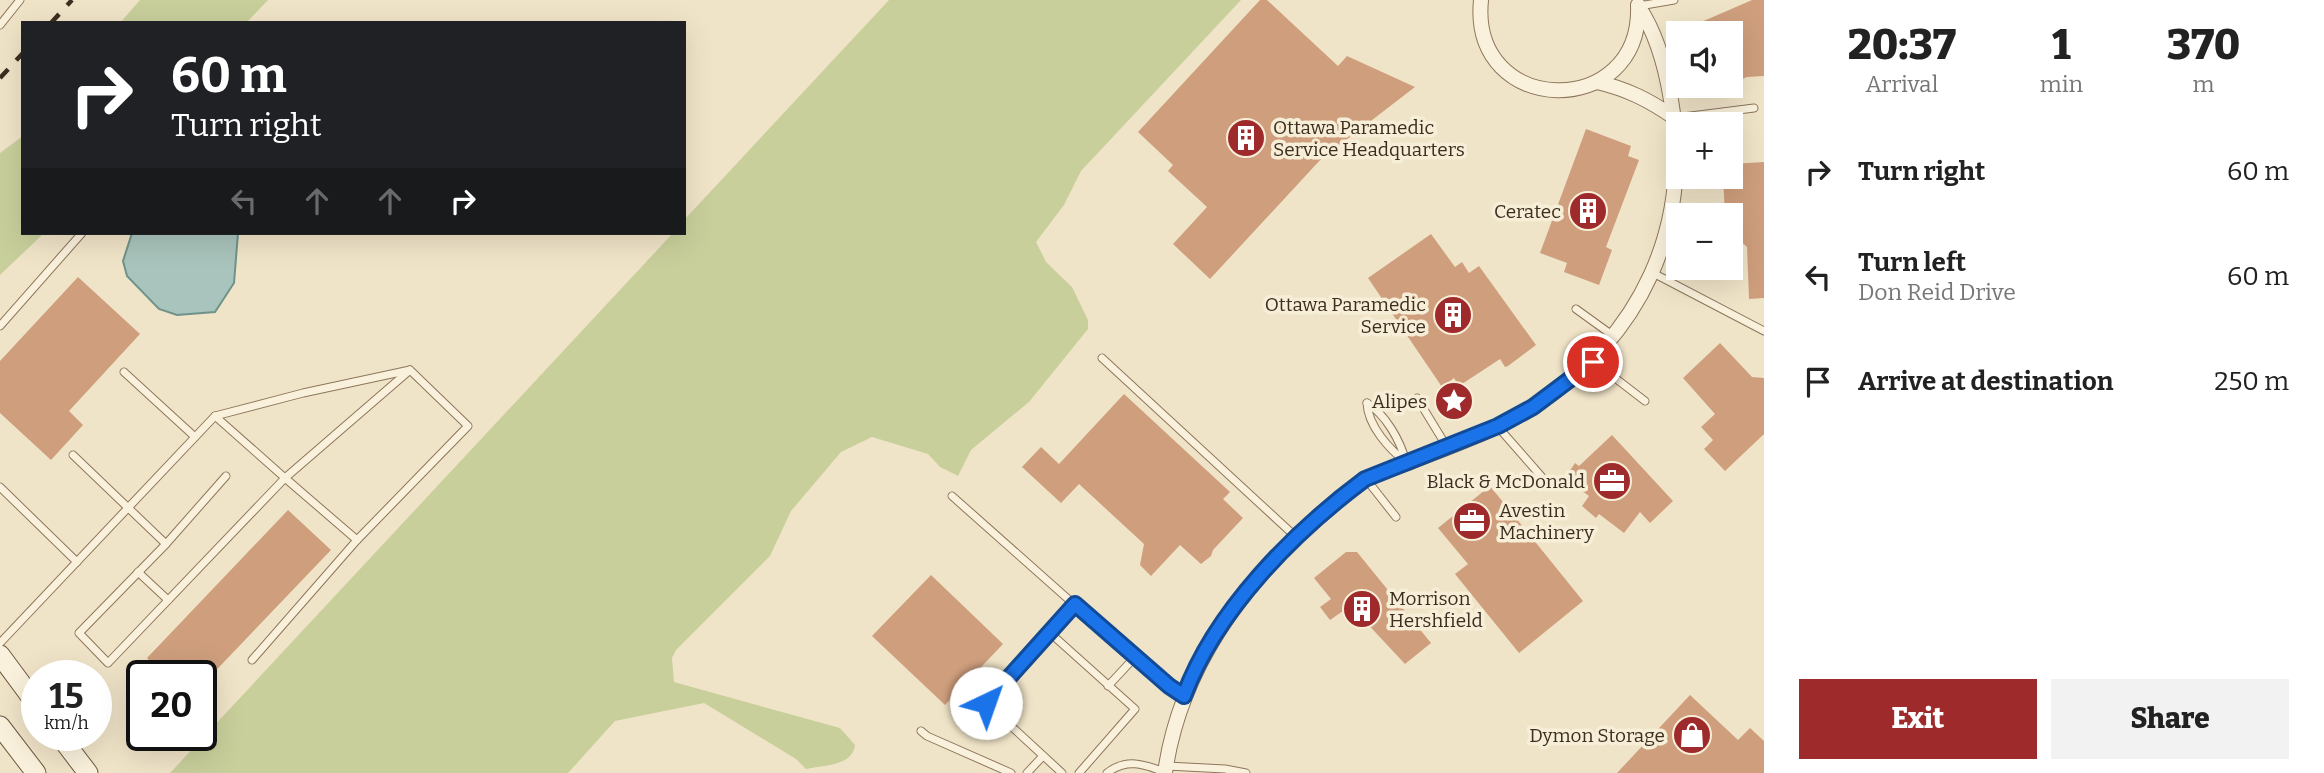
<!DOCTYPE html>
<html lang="en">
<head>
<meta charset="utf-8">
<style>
	:root { --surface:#fff; --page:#f2f2f2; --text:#222; --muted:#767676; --accent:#9e2a2b }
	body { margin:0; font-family:Bitter,serif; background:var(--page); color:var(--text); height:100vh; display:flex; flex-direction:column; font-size:26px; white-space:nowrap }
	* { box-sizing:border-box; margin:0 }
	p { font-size:23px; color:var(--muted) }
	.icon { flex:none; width:38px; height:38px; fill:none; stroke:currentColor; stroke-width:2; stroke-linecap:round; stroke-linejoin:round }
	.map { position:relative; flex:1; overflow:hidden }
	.sheet { display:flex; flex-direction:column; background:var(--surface); width:560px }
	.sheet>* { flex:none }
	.guide { position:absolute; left:21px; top:21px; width:665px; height:214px; border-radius:0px; box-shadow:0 7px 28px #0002; background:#202124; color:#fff; overflow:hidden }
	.buttons { position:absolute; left:1666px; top:21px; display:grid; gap:14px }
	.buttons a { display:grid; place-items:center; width:77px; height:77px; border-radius:0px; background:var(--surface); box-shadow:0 7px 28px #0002; font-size:35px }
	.speed { position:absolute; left:21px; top:660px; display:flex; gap:14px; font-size:35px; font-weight:700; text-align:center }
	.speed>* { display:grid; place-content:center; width:91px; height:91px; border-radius:50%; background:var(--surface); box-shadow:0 7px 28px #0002; line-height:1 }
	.speed small { font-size:18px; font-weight:400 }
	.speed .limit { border:4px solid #111; border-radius:10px; background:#fff; color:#111 }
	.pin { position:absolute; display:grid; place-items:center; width:60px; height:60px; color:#fff; margin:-30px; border:4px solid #fff; border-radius:50%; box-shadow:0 2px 7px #0007 }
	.me { position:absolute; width:77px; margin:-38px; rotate:42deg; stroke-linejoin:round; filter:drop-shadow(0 0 5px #0008) }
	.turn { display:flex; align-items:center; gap:24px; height:147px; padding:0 35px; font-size:32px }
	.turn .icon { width:91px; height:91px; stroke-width:2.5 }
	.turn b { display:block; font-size:49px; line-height:60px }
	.lanes { display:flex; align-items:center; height:66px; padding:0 35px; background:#0003; justify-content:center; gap:35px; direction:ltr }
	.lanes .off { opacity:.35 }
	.eta { display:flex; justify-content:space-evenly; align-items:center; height:119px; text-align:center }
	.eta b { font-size:42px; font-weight:800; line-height:49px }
	.primary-button { display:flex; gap:14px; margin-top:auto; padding:14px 35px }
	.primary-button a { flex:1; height:80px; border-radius:0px; background:var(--accent); color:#fff; font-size:28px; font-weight:800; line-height:80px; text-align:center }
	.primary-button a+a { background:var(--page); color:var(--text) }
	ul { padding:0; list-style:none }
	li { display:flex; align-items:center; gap:21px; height:105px; padding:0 35px }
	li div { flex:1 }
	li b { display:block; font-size:26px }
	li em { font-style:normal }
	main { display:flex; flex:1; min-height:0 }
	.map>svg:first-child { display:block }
	.green { fill:#c9cf9b }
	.water { fill:#a9c4bc; stroke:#6f938a; stroke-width:2 }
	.building { fill:#cf9f7d }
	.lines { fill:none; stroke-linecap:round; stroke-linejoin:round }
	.service-casing { stroke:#8d765c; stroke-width:9 }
	.minor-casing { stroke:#8d765c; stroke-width:16 }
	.secondary-casing { stroke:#6f573f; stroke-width:21 }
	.service { stroke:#faf1dc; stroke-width:7 }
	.minor { stroke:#faf1dc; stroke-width:14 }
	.secondary { stroke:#faf1dc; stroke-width:19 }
	.rail { stroke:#3d2e20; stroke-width:4.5; stroke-dasharray:12 12; stroke-linecap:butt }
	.route-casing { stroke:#114b97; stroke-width:18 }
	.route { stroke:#1a73e8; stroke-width:12 }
	.labels { text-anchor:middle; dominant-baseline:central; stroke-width:7; stroke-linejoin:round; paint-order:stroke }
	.poi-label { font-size:19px; fill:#3d2e20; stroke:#f7eed8; text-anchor:end }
</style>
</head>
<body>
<main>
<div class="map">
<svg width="1764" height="773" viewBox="0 0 1764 773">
	<rect width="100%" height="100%" fill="#f0e4c8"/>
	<g class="green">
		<path d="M140,0H268L246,23H120Z"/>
		<path d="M889,0H1241L1081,171L1064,205L1036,242L1046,262L1072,287L1088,320V329L1029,402L971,450L958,476L940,467L928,454L872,437L841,452L791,511L770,556L676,650L672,658L674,682L840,728L855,745C853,766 824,765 806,769L796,759L704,703L615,721L568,773H170L673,233H684V220Z"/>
		<path d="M23,136V233H44L0,275V153Z"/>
	</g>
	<path class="water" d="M132,233H238L234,283L215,312L177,315L159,309L127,276L123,261Z"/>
	<g class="building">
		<path d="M1260,0H1267L1338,66L1347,56L1415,87L1337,147L1334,145L1210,279L1173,244L1207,207L1168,171L1173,165L1138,132Z"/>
		<path d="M1752,0H1764V76L1747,77L1731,84V33H1704L1699,23Z"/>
		<path d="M1586,129L1631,146L1628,156L1639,160L1606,247L1612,250L1599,285L1564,272L1567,263L1540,253Z"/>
		<path d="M1764,162V298L1749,299L1747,247L1731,232V215H1725L1723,177H1731V164Z"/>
		<path d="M1431,234L1455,267L1462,262L1469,273L1479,266L1536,345L1508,366L1505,367L1500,359L1459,386L1454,378L1442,387L1368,278Z"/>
		<path d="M78,277L140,334L69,411L83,425L51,460L0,413V361Z"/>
		<path d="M1720,343L1752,377L1764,378V434L1725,471L1704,449L1713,440L1701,427L1715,414L1683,378Z"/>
		<path d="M1124,394L1230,492L1223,499L1243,518L1213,550L1211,556L1201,564L1180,545L1151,576L1140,565L1144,544L1079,484L1061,503L1022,467L1041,447L1059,464Z"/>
		<path d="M1612,435L1673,501L1650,523L1640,512L1624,533L1599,514L1596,518L1582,506L1589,496L1565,478L1575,463L1579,466Z"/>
		<path d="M1490,486L1583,601L1519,653L1455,574L1468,564L1438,528Z"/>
		<path d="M288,510L331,550L201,686V676H145L154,666L147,658Z"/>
		<path d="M1346,552H1357L1431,643L1405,664L1362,618L1354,625L1343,611L1330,620L1320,607L1331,599L1314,578Z"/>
		<path d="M931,575L1003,644L945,705L872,636Z"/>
		<path d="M1690,695L1738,740L1750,728L1764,741V773H1617Z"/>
	</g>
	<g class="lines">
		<defs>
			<g id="service">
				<path d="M1639,6L1674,0"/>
				<path d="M0,25L20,0"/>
				<path d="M1675,118L1754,108"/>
				<path d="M1653,273L1764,331"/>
				<path d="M1576,309L1612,335"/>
				<path d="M0,326L82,233"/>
				<path d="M1102,358L1296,537"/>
				<path d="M1593,361L1645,401"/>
				<path d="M410,370L468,426L357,540L285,478Z"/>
				<path d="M124,372L195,437"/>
				<path d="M1417,398L1447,447"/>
				<path d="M1367,403C1368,426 1389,449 1407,463"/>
				<path d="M1367,403C1386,415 1400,440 1406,462"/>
				<path d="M1498,427L1548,484"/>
				<path d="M73,455L166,544L79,633L108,663L285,478L215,416"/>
				<path d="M1366,479L1396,517"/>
				<path d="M0,487L77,562"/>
				<path d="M952,496L1103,630L1184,696"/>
				<path d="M166,544L226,476"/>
				<path d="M138,572L168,600"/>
				<path d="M1049,632L1075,604"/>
				<path d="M0,643L215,416L303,393L410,370"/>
				<path d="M252,660L357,540"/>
				<path d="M1108,686L1135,657"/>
				<path d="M921,731L927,736L1011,773"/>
				<path d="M1167,766L1225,769L1246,773"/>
				<path d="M1027,773L1043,756"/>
				<path d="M1062,773L986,703L1049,632L1135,709L1079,773"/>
				<path d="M1107,773C1126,758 1144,764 1164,772"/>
			</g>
			<g id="minor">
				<path d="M1481,0C1469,118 1643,121 1638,5"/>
				<path d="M1597,82C1627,89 1649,100 1675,118"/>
				<path d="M1165,773C1179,671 1242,583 1319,517C1334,505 1348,490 1364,480C1377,472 1394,468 1408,463C1450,446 1495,431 1533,407C1641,337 1693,227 1671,100C1666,69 1656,32 1638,6"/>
			</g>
			<g id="secondary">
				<path d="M0,655L37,705"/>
				<path d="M0,726L36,773"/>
				<path d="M59,735L88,773"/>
			</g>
		</defs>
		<use href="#service" class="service-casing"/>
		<use href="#minor" class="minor-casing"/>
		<use href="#secondary" class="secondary-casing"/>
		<use href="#service" class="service"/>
		<use href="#minor" class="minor"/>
		<use href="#secondary" class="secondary"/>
		<g class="rail">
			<path d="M51,23L72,0"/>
			<path d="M0,78L23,53"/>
		</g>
	</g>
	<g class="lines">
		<defs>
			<path id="route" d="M986,703L1075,604L1169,686L1184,696C1215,611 1294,532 1365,479L1498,426L1533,407L1593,362"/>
		</defs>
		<use href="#route" class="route-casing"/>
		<use href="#route" class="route"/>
	</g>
	<defs>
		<symbol id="building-disc" viewBox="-11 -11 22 22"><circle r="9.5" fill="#9e2a2b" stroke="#f7eed8"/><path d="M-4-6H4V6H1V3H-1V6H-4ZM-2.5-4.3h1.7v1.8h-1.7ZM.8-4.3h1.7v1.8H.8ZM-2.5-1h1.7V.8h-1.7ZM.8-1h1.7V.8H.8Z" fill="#fff"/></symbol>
		<symbol id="sight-disc" viewBox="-11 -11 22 22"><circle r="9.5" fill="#9e2a2b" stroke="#f7eed8"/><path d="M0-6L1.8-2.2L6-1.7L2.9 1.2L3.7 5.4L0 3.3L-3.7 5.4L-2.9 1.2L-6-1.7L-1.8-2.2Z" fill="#fff"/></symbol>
		<symbol id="office-disc" viewBox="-11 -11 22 22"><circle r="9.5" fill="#9e2a2b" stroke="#f7eed8"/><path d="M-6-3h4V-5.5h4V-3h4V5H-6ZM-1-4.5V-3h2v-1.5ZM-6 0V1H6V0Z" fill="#fff"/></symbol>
		<symbol id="shop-disc" viewBox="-11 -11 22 22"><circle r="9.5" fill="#9e2a2b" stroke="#f7eed8"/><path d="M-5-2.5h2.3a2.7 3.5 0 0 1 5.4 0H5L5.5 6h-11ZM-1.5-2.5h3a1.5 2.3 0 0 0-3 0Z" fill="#fff"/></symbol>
	</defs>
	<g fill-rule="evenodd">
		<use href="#building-disc" x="1224" y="116" width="44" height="44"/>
		<use href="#building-disc" x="1566" y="189" width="44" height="44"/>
		<use href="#building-disc" x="1431" y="293" width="44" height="44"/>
		<use href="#sight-disc" x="1432" y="379" width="44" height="44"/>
		<use href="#office-disc" x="1590" y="459" width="44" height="44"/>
		<use href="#office-disc" x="1450" y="499" width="44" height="44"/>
		<use href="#building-disc" x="1340" y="587" width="44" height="44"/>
		<use href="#shop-disc" x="1670" y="713" width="44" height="44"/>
	</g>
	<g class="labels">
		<g class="poi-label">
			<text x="1273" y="127" text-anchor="start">Ottawa Paramedic<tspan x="1273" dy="22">Service Headquarters</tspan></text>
			<text x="1561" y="211">Ceratec</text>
			<text x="1426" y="304">Ottawa Paramedic<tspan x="1426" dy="22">Service</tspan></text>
			<text x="1427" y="401">Alipes</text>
			<text x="1585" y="481">Black &amp; McDonald</text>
			<text x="1499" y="510" text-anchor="start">Avestin<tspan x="1499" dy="22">Machinery</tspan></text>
			<text x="1389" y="598" text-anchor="start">Morrison<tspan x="1389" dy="22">Hershfield</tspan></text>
			<text x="1665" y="735">Dymon Storage</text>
		</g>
	</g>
</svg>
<div class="buttons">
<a><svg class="icon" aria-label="sound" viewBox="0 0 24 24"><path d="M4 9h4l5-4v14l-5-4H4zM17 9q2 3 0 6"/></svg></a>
<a>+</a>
<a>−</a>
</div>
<div class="speed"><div>15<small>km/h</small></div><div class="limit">20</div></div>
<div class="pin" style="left:1593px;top:362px;background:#d93025"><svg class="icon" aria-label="arrive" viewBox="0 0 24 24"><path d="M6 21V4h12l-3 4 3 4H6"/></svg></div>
<svg class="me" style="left:986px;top:703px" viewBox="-20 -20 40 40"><circle r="19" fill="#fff"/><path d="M0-13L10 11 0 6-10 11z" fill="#1a73e8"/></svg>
<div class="guide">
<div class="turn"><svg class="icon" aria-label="right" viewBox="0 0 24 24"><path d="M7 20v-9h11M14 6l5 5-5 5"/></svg><div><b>60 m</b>Turn right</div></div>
<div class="lanes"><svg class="icon off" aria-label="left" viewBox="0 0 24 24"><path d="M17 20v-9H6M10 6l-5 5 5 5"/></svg><svg class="icon off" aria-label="ahead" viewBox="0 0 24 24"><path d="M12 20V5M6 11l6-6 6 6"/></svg><svg class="icon off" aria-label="ahead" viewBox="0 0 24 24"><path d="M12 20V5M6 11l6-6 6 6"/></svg><svg class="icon" aria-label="right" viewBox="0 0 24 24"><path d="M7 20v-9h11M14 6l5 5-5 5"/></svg></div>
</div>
</div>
<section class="sheet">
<div class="eta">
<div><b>20:37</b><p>Arrival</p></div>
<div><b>1</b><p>min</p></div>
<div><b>370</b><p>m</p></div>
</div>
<ul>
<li><svg class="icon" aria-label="right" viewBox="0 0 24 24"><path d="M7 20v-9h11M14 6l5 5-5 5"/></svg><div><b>Turn right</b></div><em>60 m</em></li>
<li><svg class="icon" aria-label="left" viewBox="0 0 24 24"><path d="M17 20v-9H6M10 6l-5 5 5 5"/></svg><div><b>Turn left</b><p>Don Reid Drive</p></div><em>60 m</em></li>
<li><svg class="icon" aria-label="arrive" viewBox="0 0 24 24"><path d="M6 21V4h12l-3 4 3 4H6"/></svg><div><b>Arrive at destination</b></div><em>250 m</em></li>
</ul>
<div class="primary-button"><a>Exit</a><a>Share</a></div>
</section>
</main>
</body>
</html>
